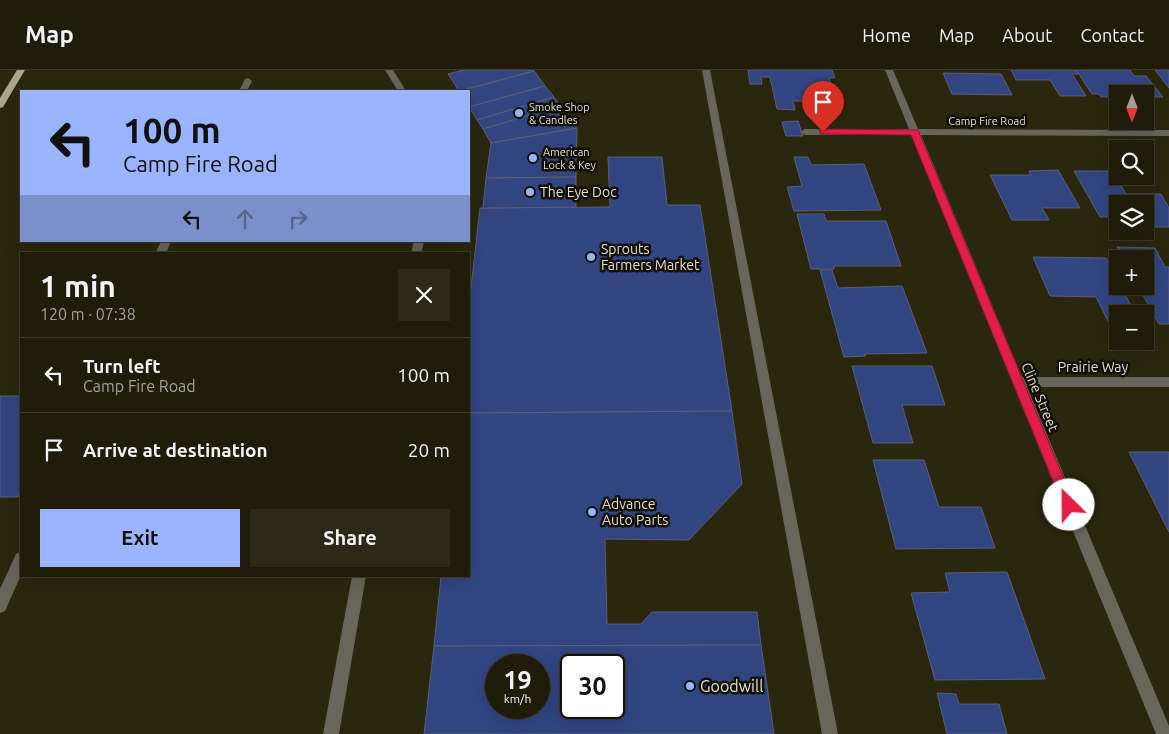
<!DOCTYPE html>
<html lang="en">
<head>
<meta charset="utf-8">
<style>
	:root { --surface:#201c0a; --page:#2d2918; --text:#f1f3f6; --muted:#a2a19c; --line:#3d3a2b; --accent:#9ab5fd }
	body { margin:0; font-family:Ubuntu,sans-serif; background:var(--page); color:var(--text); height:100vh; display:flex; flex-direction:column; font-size:19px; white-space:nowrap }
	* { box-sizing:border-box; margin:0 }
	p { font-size:16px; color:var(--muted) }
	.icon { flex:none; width:28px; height:28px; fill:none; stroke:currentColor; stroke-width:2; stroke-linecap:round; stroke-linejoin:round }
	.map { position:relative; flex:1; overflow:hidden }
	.details { position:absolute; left:20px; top:182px; width:450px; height:325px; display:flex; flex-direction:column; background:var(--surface); border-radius:0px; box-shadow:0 5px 20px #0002,0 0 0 1px var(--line) }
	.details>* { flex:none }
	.banner { position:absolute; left:20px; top:20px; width:450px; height:152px; border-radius:0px; box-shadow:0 5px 20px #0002,0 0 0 1px var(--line); background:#9ab5fd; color:#111; overflow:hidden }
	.needle { width:32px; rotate:180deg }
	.buttons { position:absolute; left:1109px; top:15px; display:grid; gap:10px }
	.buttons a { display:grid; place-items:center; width:45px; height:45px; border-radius:0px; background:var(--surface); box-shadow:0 5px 20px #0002,0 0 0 1px var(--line); font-size:25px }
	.speed { position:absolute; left:485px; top:584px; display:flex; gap:10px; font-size:25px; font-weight:700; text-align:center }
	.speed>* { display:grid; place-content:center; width:65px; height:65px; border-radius:50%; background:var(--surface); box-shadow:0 5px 20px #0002,0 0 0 1px var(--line); line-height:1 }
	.speed small { font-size:12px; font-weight:400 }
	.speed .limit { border:2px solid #111; border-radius:8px; background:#fff; color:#111 }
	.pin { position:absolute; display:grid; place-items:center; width:42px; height:42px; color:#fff; margin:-51px -21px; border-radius:50% 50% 50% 0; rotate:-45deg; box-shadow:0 0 5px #0007 }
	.pin .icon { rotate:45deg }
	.me { position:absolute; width:55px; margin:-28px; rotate:337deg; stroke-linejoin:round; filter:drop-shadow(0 0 4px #0008) }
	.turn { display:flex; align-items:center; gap:18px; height:105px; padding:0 20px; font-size:22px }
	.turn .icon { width:65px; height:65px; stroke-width:2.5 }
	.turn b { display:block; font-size:35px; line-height:42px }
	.lanes { display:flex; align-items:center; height:48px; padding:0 20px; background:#0003; justify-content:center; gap:25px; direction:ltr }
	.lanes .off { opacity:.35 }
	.round { display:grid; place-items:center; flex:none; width:52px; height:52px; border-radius:0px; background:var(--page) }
	.overview { display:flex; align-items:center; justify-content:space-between; height:85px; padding:0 20px }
	h1 { font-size:30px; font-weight:700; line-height:38px }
	.action { display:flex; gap:10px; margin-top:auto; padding:10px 20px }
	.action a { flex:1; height:58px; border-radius:0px; background:var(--accent); color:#111; font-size:20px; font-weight:700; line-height:58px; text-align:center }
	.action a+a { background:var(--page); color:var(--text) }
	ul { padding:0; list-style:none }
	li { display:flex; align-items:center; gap:15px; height:75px; padding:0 20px; border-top:1px solid var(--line) }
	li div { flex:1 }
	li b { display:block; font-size:19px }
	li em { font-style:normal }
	header { display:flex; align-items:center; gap:30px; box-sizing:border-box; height:70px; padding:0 25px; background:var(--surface); border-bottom:1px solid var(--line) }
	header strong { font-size:24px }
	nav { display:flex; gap:28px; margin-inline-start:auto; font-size:18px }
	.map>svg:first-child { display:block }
	.building { fill:#324581; stroke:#586178; fill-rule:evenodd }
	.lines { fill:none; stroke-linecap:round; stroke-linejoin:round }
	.minor { fill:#68665b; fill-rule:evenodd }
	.major { fill:#aba68f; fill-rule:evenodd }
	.route { fill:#e11d48; stroke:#92132f }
	.poi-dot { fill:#9ab5fd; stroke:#110f06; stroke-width:2 }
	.labels { text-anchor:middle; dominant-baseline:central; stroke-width:5; stroke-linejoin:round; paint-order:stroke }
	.far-poi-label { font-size:11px; fill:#e1dfd1; stroke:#110f06; text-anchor:start }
	.far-street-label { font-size:11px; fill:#e1dfd1; stroke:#110f06 }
	.poi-label { font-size:14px; fill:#e1dfd1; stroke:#110f06; text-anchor:start }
	.street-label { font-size:14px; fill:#e1dfd1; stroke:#110f06 }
	.near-poi-label { font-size:16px; fill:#e1dfd1; stroke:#110f06; text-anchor:start }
</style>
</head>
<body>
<header>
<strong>Map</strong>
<nav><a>Home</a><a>Map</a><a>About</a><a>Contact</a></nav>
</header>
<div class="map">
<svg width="1169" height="664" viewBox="0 0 1169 664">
	<rect width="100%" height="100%" fill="#2b260e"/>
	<g class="building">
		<path d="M464,0H533L534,1L459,21L448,4Z"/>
		<path d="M748,0H832L835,8H829L836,31H793L795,40L777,39L770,7H761L762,14H750Z"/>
		<path d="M1011,0H1076L1078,4H1072L1086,26H1060L1050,10H1016Z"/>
		<path d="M1076,0H1130L1134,6H1146L1163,27H1145V24H1118V27H1101L1099,24H1092Z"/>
		<path d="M1155,0H1169V18Z"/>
		<path d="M534,1L545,16L469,37V21H461Z"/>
		<path d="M943,3L1001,4L1012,25L952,24Z"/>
		<path d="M545,16L554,27L477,50L469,37Z"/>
		<path d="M554,27L560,36L483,59L477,50Z"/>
		<path d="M560,36L577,58L491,73L483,59Z"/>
		<path d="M798,51L803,66H786L782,52Z"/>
		<path d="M577,58L576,107L486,108L491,73Z"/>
		<path d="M608,87H662L667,135H700L732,341L469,343V235L480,138L610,137Z"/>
		<path d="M794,87H808L811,95L864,94L881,140L794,141L787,117L802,116Z"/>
		<path d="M1058,100L1080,138H1042L1049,150H1012L990,105H1031L1029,101Z"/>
		<path d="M1074,101H1112L1126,124H1161L1169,138V157H1145V134H1118V147H1100Z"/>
		<path d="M576,107V137L483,138L486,108Z"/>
		<path d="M797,144H824L826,151H886L901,196H834V199H811Z"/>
		<path d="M1117,177L1155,178L1165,197H1169V254H1159L1138,216H1145V189H1123Z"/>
		<path d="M1033,187L1106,188L1118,210V216H1121L1135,244H1118V253H1109L1096,227L1050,226Z"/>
		<path d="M820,200H832L838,218L902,216L927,283L865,284V286L844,287Z"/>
		<path d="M852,296H932L945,335H902L913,373H873Z"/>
		<path d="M0,326H21V419L18,427H0Z"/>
		<path d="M732,341L742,414L689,470L605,469L607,554H641L652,542H757L761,575L434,576L441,506H469V343Z"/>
		<path d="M1129,382H1169V462Z"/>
		<path d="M873,390H924L939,437H981L995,478L896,479Z"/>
		<path d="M1007,502L1045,609L935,610L911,523L950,522L945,503Z"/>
		<path d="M761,575L774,664H424L434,576ZM496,595H539V638H496ZM571,595H614V638H571Z"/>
		<path d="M937,623L956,624L959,634H999L1007,664H947Z"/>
	</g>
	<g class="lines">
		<g class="minor">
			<path d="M385,0H393L406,21H398Z"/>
			<path d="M702,0H710L838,664H822Z"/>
			<path d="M885,0H893L918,59L1169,60V66L921,65L1022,307H1169V317H1027L1169,656V664H1156L911,65H805L800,62L805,59H909Z"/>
			<path d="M248,8L252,11L247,21H239L245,9Z"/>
			<path d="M161,171H171L166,184H155Z"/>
			<path d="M414,171H424L421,184H411Z"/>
			<path d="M21,482V505L5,541L0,543V519L16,484Z"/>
			<path d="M352,506H366L339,664H323Z"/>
		</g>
		<path class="major" d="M17,0H25L3,37L0,38V28Z"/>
	</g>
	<path class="route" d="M823,59L918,60L1075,435L1073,440L1069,441L1064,440L1063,435L911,65L820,64V60Z"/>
	<g class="poi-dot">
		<circle cx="519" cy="43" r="5"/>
		<circle cx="533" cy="88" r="5"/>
		<circle cx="530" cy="122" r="5"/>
		<circle cx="591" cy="187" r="5"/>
		<circle cx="592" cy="442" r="5"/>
		<circle cx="690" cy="616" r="5"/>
	</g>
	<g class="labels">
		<g class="far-poi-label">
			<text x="529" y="37">Smoke Shop<tspan x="529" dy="13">&amp; Candles</tspan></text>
			<text x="543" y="82">American<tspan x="543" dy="13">Lock &amp; Key</tspan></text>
		</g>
		<g class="far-street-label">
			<text x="987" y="51">Camp Fire Road</text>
		</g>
		<g class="poi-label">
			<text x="540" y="122">The Eye Doc</text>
			<text x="601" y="179">Sprouts<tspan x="601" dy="16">Farmers Market</tspan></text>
			<text x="602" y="434">Advance<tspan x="602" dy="16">Auto Parts</tspan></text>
		</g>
		<g class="street-label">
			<text x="1093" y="297">Prairie Way</text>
			<text transform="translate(1040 327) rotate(67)">Cline Street</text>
		</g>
		<g class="near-poi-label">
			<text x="700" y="616">Goodwill</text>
		</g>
	</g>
</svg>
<div class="buttons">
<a><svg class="needle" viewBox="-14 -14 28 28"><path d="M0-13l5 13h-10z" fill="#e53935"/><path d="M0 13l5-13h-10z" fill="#a2a19c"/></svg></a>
<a><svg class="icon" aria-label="search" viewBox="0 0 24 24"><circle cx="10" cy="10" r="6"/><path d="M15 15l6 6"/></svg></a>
<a><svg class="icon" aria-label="layers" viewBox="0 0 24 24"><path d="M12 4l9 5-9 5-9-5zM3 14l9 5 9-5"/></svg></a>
<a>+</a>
<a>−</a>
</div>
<div class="speed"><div>19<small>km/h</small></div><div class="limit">30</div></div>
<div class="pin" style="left:823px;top:62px;background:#d93025"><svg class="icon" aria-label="arrive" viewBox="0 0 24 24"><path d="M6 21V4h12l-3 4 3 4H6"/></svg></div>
<svg class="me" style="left:1069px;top:435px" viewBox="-20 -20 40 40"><circle r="19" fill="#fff"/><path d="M0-13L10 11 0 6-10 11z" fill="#e11d48"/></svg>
<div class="banner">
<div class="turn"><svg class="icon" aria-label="left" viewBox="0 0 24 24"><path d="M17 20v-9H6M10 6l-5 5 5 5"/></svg><div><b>100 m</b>Camp Fire Road</div></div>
<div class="lanes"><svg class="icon" aria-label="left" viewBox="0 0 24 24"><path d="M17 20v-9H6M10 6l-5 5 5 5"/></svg><svg class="icon off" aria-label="ahead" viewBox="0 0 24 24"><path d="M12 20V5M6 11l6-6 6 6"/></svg><svg class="icon off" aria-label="right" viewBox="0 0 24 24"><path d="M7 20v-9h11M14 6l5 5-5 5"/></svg></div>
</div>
<section class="details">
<div class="overview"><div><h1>1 min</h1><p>120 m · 07:38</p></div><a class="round"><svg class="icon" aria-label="close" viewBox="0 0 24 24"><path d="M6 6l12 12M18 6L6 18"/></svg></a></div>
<ul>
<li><svg class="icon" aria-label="left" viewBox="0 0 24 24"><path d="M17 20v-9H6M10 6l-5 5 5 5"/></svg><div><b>Turn left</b><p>Camp Fire Road</p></div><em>100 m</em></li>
<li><svg class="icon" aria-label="arrive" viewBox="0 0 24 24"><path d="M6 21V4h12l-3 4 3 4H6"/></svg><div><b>Arrive at destination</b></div><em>20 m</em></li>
</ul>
<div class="action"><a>Exit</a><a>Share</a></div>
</section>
</div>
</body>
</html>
